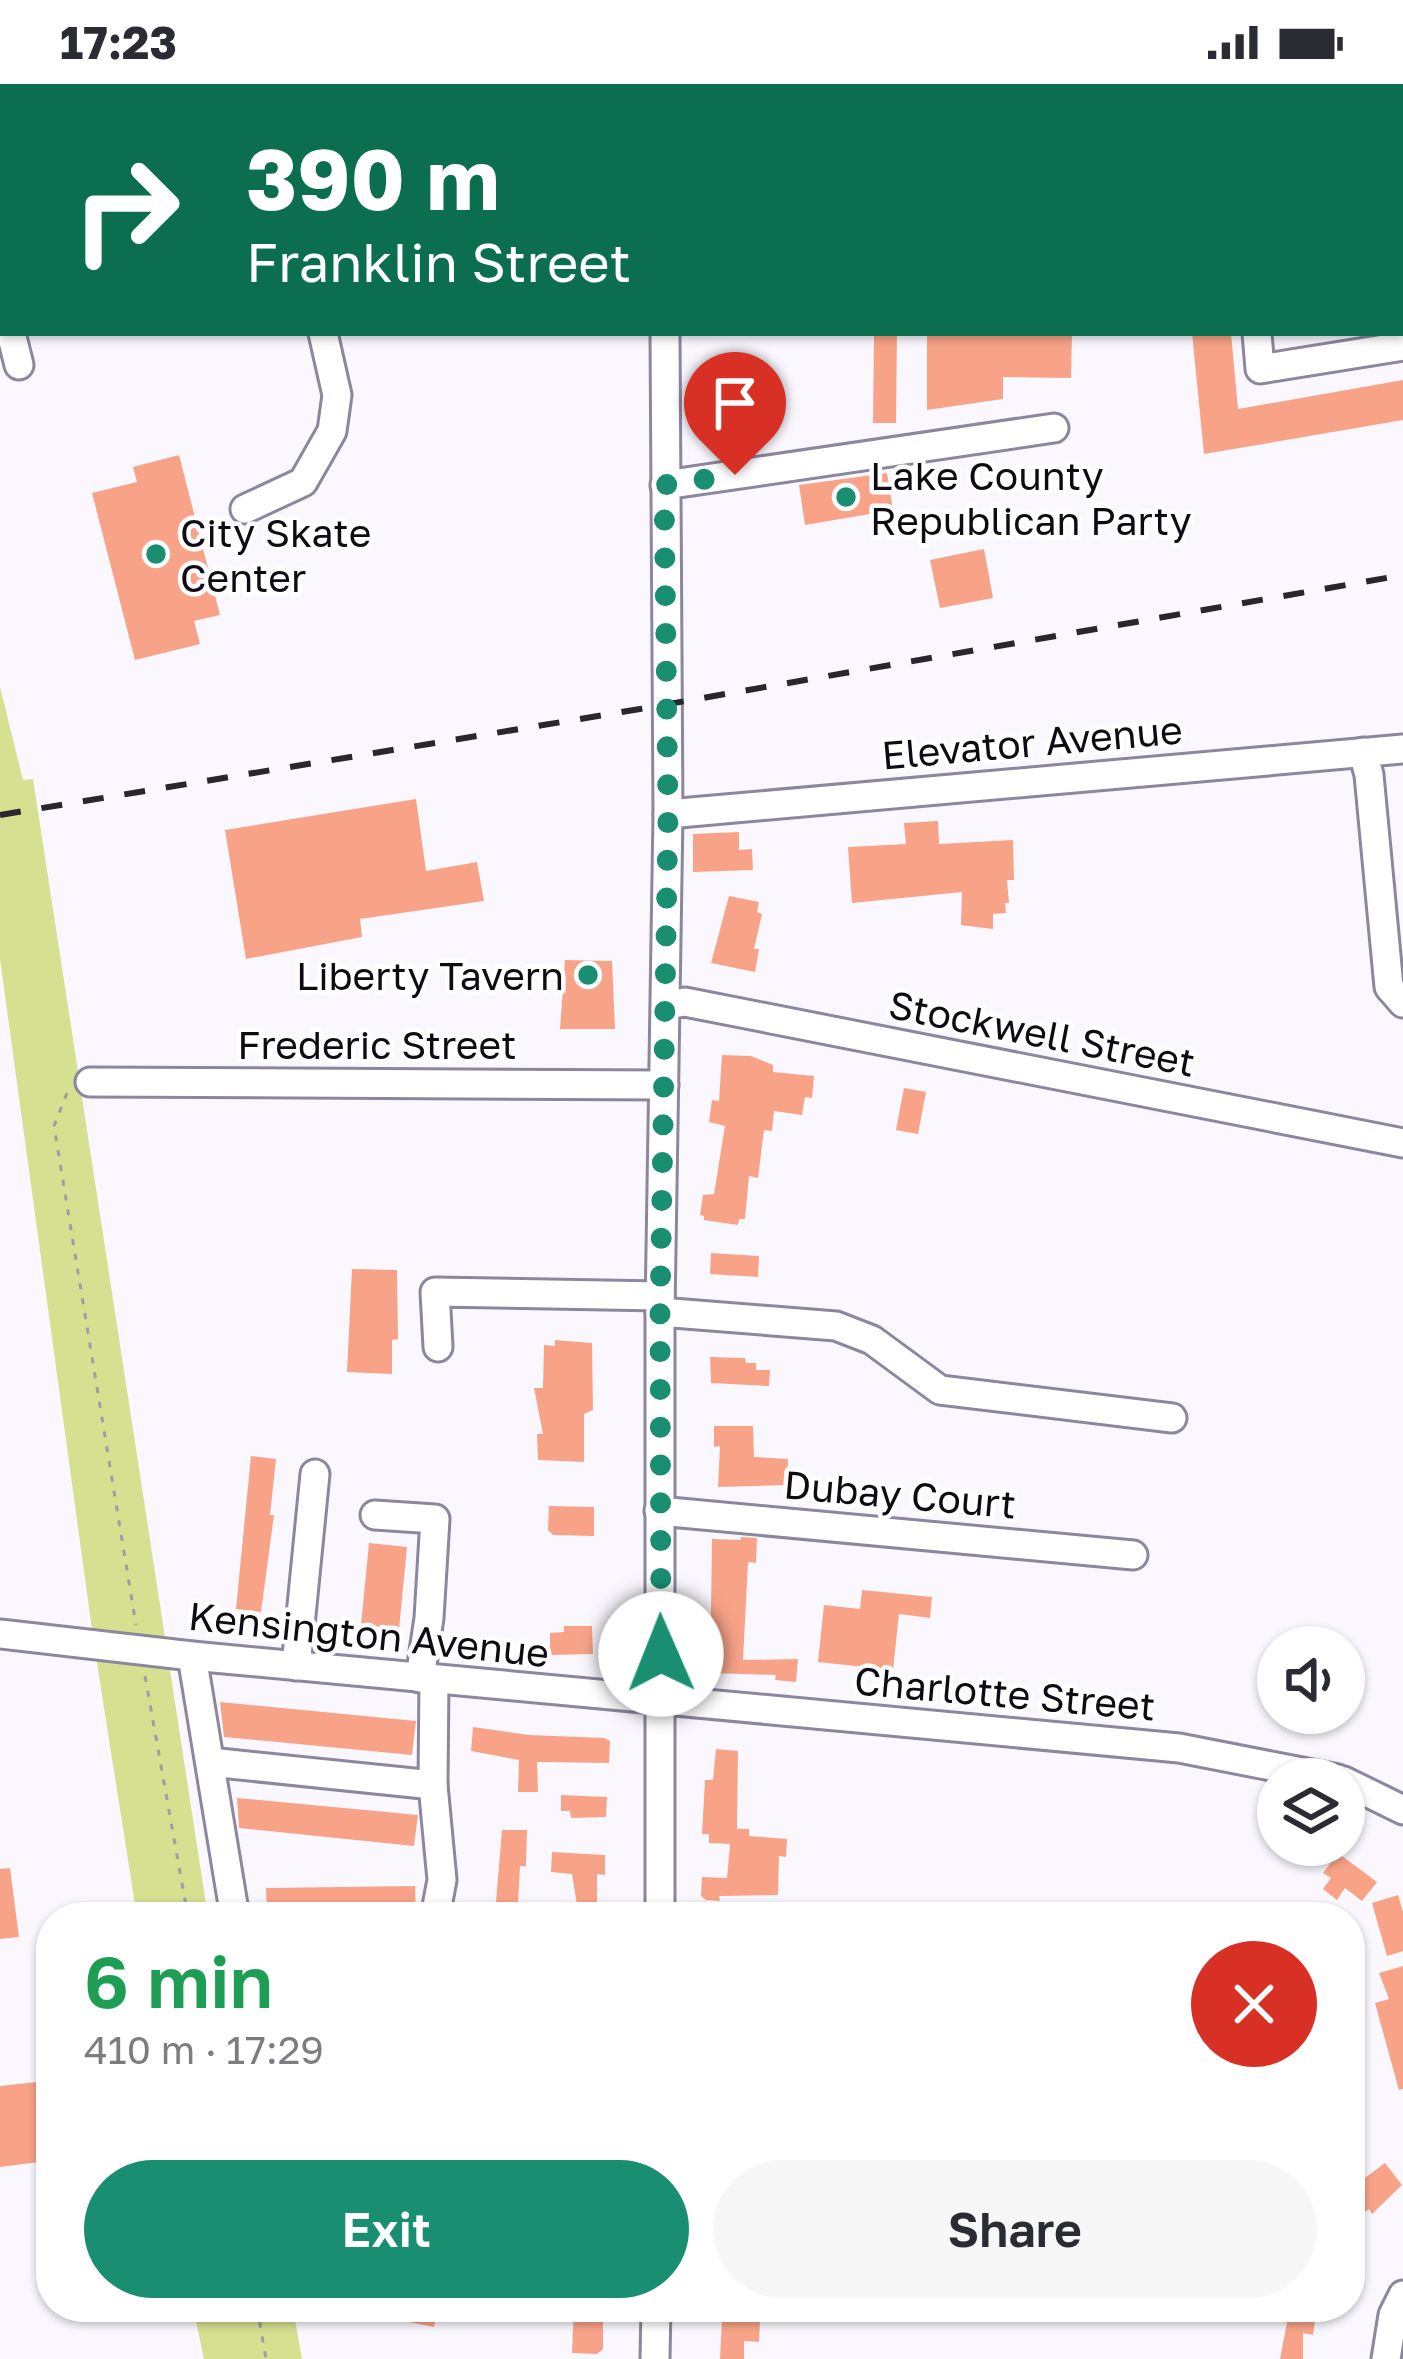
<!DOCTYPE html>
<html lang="en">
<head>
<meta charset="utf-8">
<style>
	:root { --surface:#fff; --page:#f7f7f7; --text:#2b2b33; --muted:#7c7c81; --accent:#198e71 }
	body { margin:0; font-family:"Golos Text",sans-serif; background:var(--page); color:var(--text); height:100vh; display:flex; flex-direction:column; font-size:45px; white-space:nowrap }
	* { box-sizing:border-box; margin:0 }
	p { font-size:39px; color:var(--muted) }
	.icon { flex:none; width:66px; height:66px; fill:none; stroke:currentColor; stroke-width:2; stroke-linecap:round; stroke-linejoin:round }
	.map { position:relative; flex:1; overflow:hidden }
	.side { position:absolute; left:36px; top:1818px; width:1329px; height:420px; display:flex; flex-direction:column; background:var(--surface); border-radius:48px; box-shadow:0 3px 9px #0004 }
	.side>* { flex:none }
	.banner { position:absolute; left:0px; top:0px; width:1404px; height:252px; box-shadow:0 3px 9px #0004; background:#0b6e4f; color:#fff; overflow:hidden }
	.fabs { position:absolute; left:1257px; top:1542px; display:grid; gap:24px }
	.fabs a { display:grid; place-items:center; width:108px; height:108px; border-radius:50%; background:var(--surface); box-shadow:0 3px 9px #0004; font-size:60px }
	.pin { position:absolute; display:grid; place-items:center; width:102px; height:102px; color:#fff; margin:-123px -51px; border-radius:50% 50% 50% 0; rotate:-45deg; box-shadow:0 0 12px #0007 }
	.pin .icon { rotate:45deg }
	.me { position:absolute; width:132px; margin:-66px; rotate:359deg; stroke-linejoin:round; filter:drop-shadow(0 0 9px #0008) }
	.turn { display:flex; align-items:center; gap:42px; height:252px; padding:0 48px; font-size:54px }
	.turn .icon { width:156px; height:156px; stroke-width:2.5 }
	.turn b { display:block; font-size:84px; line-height:102px }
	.round { display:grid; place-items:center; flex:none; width:126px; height:126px; border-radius:63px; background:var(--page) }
	.headline { display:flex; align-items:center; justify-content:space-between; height:204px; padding:0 48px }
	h1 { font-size:72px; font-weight:600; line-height:90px; color:#1e9e55 }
	.button { display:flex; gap:24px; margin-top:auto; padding:24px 48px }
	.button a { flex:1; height:138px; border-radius:72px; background:var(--accent); color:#fff; font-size:48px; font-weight:600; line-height:138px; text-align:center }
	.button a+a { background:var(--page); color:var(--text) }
	.status { display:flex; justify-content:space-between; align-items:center; height:84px; padding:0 60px; background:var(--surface); direction:ltr }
	.status svg { height:33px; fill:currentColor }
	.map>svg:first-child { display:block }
	.green { fill:#d6e091 }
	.building { fill:#f8a388 }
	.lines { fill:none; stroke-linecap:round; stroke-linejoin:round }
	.minor-casing { stroke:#8c869e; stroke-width:33 }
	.path { stroke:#a09da5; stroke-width:3; stroke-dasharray:6 9; stroke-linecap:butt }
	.minor { stroke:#fff; stroke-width:27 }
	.rail { stroke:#28262e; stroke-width:6; stroke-dasharray:21 21; stroke-linecap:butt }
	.route { stroke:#198e71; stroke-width:21; stroke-dasharray:0 37.8 }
	.poi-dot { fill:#198e71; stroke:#fff; stroke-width:4.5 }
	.labels { text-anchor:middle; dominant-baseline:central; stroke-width:9; stroke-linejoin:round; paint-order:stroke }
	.poi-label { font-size:39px; fill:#0e0b14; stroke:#fff; text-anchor:start }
	.street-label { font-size:39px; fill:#0e0b14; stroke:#fff }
</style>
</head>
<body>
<div class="status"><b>17:23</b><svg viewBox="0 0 49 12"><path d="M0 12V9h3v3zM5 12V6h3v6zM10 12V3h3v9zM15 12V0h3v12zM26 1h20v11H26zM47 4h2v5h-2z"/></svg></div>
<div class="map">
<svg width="1403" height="2275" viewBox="0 0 1403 2275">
	<rect width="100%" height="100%" fill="#faf8fe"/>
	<g class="green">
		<path d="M0,603L23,696L33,695L208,1833H137L94,1560L0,875Z"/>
		<path d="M193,2223L293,2225L302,2275H204Z"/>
	</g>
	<g class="building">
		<path d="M874,249H897L896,339H873Z"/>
		<path d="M927,249H1072L1071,294L1003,293V315L927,326Z"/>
		<path d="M1192,249H1231L1238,325L1403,296V336L1204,370Z"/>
		<path d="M179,371L220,531L194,537L200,560L135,576L92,409L137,398L133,383Z"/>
		<path d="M887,389L893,426L805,441L799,401Z"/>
		<path d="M984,465L993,514L940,524L930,476Z"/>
		<path d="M416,715L426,787L477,778L484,817L360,835L362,853L246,875L225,746Z"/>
		<path d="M938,737L939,760L1013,756L1014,796H1007L1009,819H1005L1006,829L993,830V845L961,841L962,808L852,819L848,763L906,760L904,739Z"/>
		<path d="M739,748V766L752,765L753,786L693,788V750Z"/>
		<path d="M729,812L759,818L757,828L762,830L754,865H759L755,888L711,879Z"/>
		<path d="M565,876L612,877L615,945H560Z"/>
		<path d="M722,971L751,972L773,981V988L814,992L812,1014L805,1013L802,1031L774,1027L772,1047L764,1046L758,1094L749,1092L745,1135H739L738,1141L704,1136V1132L700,1131L703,1111L714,1110L725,1042L709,1038L712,1016L719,1017Z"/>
		<path d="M904,1004L926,1008L918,1050L896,1046Z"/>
		<path d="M711,1169L759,1172L758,1193L710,1190Z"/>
		<path d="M352,1185L397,1186L398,1255L392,1256V1290L347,1288Z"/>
		<path d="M555,1256L592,1259L593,1326L584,1330V1378L538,1376L537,1350H543L534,1304H543L544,1261L555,1262Z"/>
		<path d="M710,1273L745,1274L746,1279H756V1286H770L769,1302L711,1299Z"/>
		<path d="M714,1342H753L754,1373L788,1375L787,1401L718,1403L720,1362L714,1363Z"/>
		<path d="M251,1372L276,1375L270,1431H274L261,1528L236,1525Z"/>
		<path d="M549,1422L594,1423V1452L553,1451L548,1446Z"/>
		<path d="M741,1453L757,1454L756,1479L748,1478L743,1576L798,1575L796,1598L775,1596L776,1591L710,1589L712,1455L741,1456Z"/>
		<path d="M369,1459L407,1463L399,1545L361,1541Z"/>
		<path d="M862,1506L932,1513L930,1534L899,1530L893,1586L818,1578L824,1521L860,1525Z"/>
		<path d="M564,1542H592L593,1570L550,1571V1549L564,1548Z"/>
		<path d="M220,1618L416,1637L412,1671L224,1653Z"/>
		<path d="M473,1643L529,1651L604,1654L610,1657L609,1679L537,1678L538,1708H518L519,1676L471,1667Z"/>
		<path d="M716,1665L738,1667L737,1745H749V1752L787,1755L786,1773L779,1772L778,1811L719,1812L720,1817L706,1816L701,1812L702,1793L727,1794L730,1760L709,1759V1750H702L705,1696H713Z"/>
		<path d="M561,1711L607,1713L606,1733L571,1734L570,1727H561Z"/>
		<path d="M237,1714L418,1731L414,1762L239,1744Z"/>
		<path d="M502,1746H527L526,1782H520L518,1820L496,1818Z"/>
		<path d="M552,1768L605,1771V1791L597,1790V1833H579L572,1790L551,1788Z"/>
		<path d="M1338,1769L1377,1798L1362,1817L1345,1804L1337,1816L1323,1805L1331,1794L1323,1789Z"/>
		<path d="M10,1784L19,1853L0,1855V1785Z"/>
		<path d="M415,1802L416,1833H267L266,1804Z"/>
		<path d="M1398,1811L1403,1828V1867L1387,1872L1372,1819Z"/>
		<path d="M1403,1882V2005L1399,2006L1375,1919L1389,1915L1379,1889Z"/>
		<path d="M37,1998L47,2077L0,2083V2002Z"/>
		<path d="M1385,2079L1402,2101L1372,2130L1369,2125L1359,2132L1350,2120V2105Z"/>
		<path d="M373,2223H438L434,2243L373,2231Z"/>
		<path d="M574,2223H603V2265L597,2270L572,2269Z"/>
		<path d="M1290,2223H1317L1313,2251L1303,2249V2275H1280Z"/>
		<path d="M722,2235L760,2236L759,2258L744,2257V2275H720Z"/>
	</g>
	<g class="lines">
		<defs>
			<g id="minor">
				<path d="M244,3L254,0"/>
				<path d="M436,3L444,0"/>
				<path d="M666,3V0"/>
				<path d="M0,4L1,0"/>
				<path d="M0,69L3,68"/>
				<path d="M0,207L3,218"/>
				<path d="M11,249L19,281"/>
				<path d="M1257,249L1260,285L1403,262"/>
				<path d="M665,401L1054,344"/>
				<path d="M245,425L303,398L332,347L337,311L323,249"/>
				<path d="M1363,668L1369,691L1389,903L1403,919"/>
				<path d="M668,730L1403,665"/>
				<path d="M666,921L685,918L1403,1059"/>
				<path d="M90,998L664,1001"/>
				<path d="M660,1228L836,1242L872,1256L940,1306L1172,1334"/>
				<path d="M438,1263L435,1208L660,1212"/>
				<path d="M659,1427L1133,1471"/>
				<path d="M375,1431L435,1435L429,1534L420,1594"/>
				<path d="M0,1550L192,1572L1179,1664L1338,1695"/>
				<path d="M192,1572L235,1833"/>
				<path d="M296,1582L315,1390"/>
				<path d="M434,1595L433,1701L442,1796L435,1833"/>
				<path d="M210,1678L433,1701"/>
				<path d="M1344,1697L1403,1726"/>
				<path d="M660,1833V1228L668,730L665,249"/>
				<path d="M655,2275L656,2223"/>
				<path d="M1386,2275L1393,2231L1403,2211"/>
			</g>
		</defs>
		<use href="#minor" class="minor-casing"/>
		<g class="path">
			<path d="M67,1009L54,1042L136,1541"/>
			<path d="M145,1592L188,1833"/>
			<path d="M257,2223L266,2275"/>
		</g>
		<use href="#minor" class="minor"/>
		<path class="rail" d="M0,731L640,625L1403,491"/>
	</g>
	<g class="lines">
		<path class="route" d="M661,1570L660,1228L668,730L664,401L735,391"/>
	</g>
	<g class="poi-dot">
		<circle cx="846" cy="413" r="12"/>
		<circle cx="156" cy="470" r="12"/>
		<circle cx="588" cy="891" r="12"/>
	</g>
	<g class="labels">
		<g class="poi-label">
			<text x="870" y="391">Lake County<tspan x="870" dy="45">Republican Party</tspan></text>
			<text x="180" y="448">City Skate<tspan x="180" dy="45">Center</tspan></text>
			<text x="564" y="891" text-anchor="end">Liberty Tavern</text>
		</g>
		<g class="street-label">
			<text transform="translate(1032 658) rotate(-5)">Elevator Avenue</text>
			<text transform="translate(1042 949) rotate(11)">Stockwell Street</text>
			<text x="377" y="960">Frederic Street</text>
			<text transform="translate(900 1410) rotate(5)">Dubay Court</text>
			<text transform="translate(369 1550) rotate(6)">Kensington Avenue</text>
			<text transform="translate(1005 1609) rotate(5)">Charlotte Street</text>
		</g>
	</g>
</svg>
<div class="fabs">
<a><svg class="icon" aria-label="sound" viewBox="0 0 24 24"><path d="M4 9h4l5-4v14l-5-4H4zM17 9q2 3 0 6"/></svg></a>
<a><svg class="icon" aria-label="layers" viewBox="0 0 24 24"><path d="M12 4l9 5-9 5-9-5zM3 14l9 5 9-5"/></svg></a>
</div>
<div class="pin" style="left:735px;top:391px;background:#d93025"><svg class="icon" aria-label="arrive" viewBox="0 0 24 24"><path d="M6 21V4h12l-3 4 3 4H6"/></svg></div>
<svg class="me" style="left:661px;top:1570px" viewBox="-20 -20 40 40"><circle r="19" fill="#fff"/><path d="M0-13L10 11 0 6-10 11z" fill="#198e71"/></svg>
<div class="banner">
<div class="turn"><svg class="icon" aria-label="right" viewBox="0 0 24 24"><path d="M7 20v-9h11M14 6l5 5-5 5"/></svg><div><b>390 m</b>Franklin Street</div></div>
</div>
<section class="side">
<div class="headline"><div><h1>6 min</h1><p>410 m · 17:29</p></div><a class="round" style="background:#d93025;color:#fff"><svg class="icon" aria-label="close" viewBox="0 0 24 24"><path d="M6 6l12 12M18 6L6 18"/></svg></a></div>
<div class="button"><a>Exit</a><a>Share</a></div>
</section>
</div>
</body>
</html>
